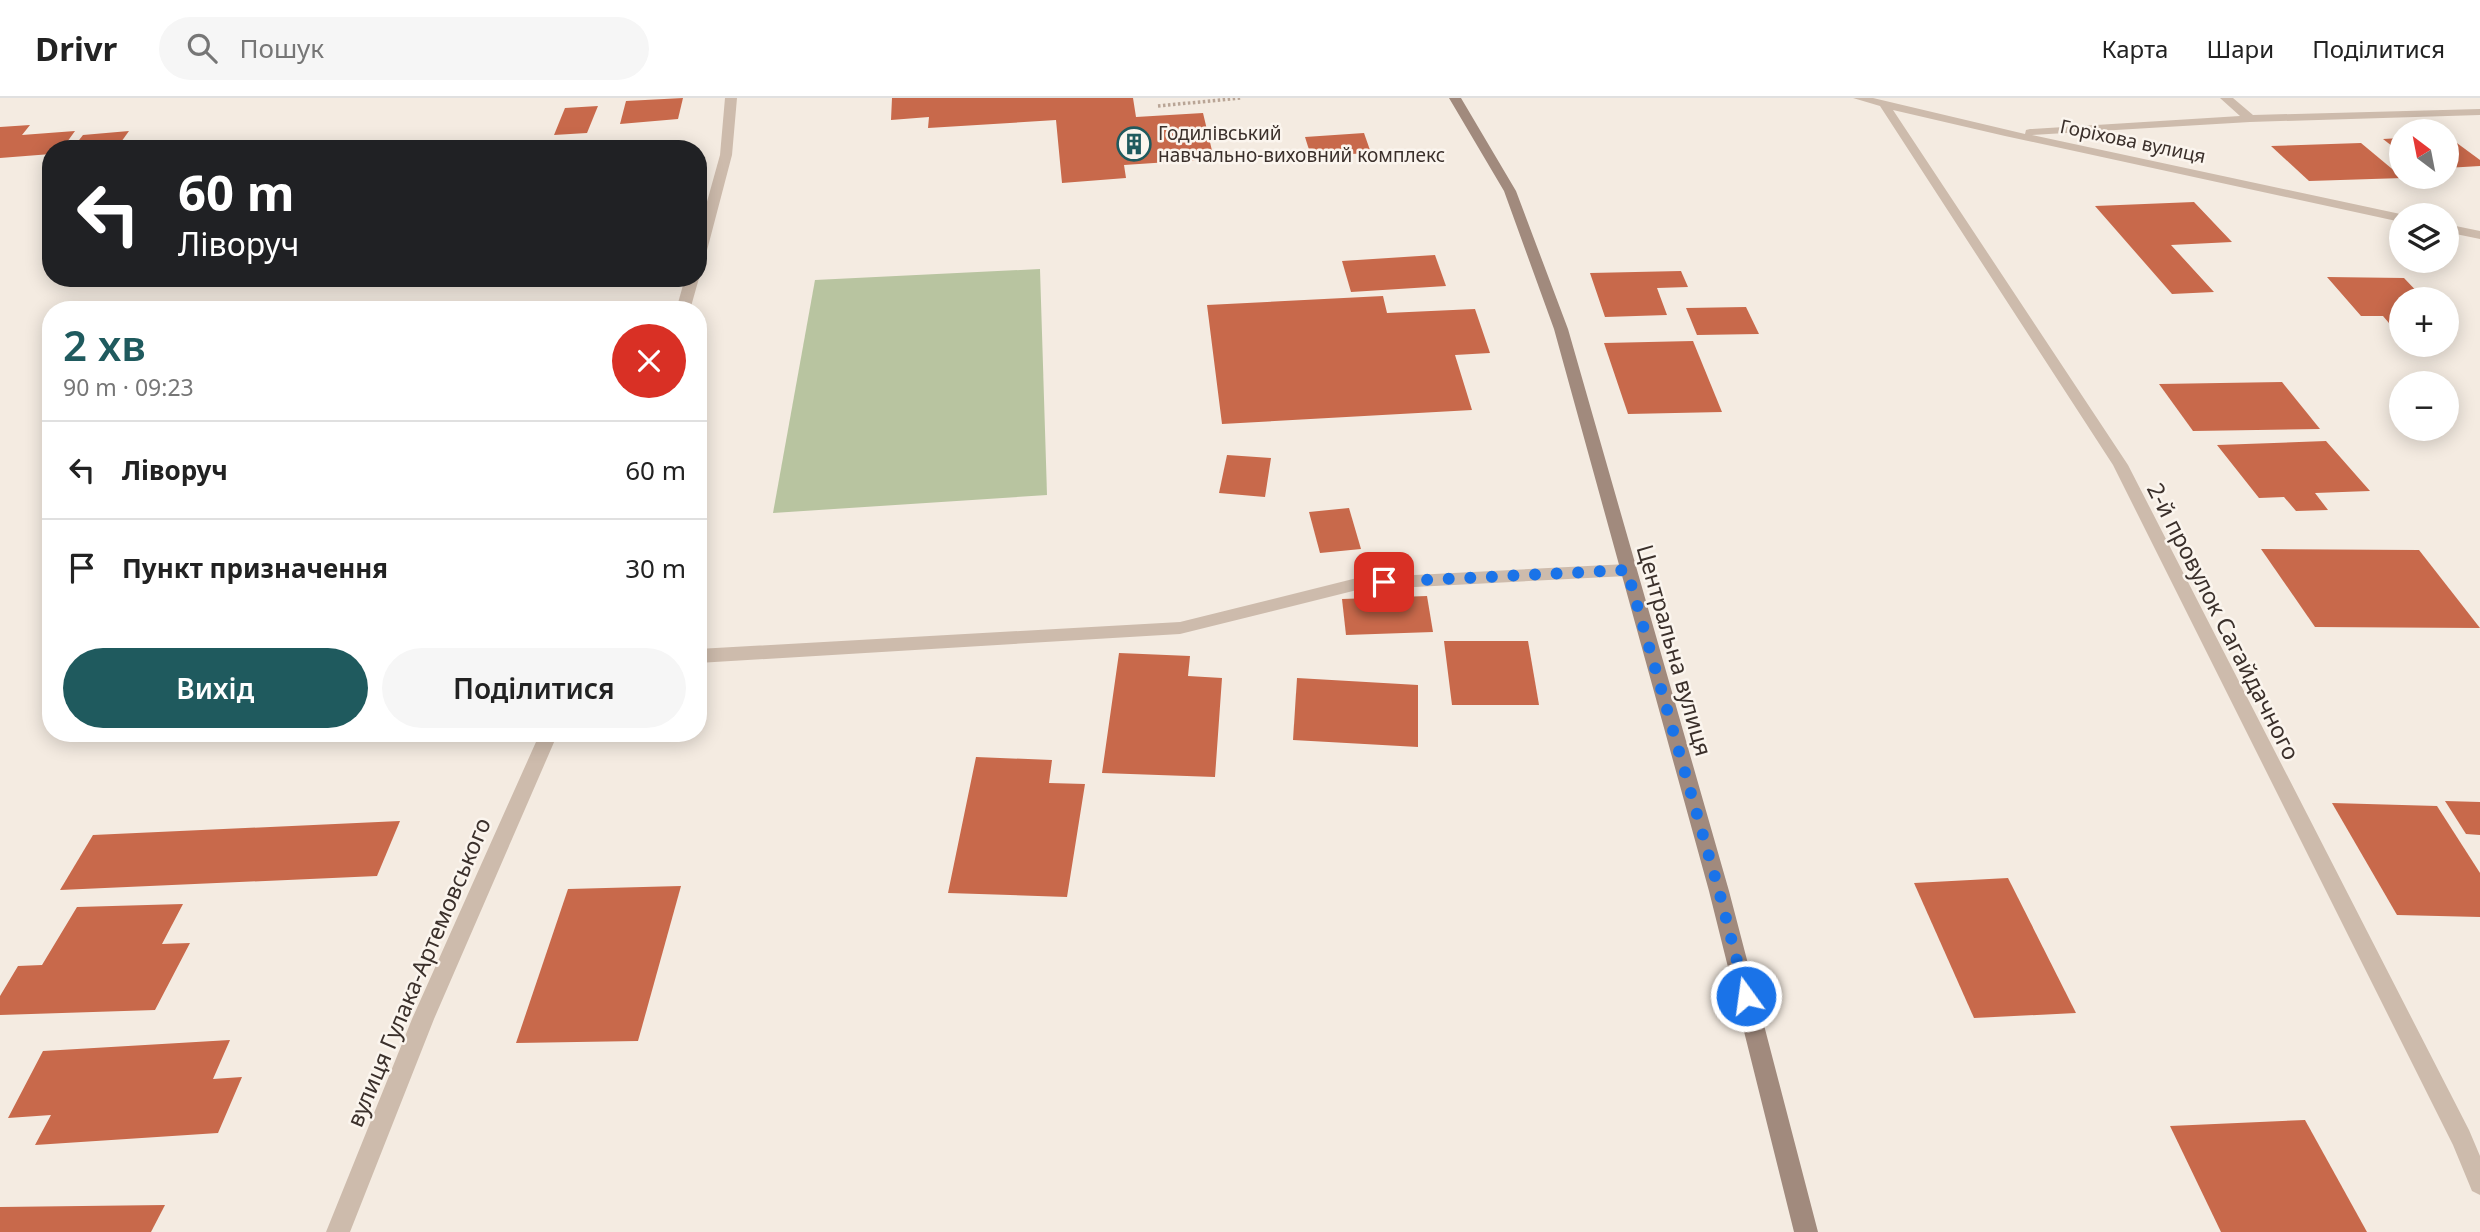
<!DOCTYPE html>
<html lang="uk">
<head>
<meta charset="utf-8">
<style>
	:root { --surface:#fff; --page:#f6f6f6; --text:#222; --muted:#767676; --line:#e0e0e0; --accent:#1f5a5e }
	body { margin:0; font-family:"Noto Sans",sans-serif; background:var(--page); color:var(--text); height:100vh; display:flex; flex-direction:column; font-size:26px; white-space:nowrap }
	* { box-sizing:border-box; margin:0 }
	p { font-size:23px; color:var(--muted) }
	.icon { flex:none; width:38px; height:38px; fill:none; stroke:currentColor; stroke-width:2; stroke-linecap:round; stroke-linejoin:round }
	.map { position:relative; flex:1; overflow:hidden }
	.side { position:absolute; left:42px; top:203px; width:665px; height:441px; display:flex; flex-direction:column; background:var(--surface); border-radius:28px; box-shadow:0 4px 18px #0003 }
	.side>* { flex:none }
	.banner { position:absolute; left:42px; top:42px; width:665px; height:147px; border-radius:28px; box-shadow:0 4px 18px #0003; background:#202124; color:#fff; overflow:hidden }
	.needle { width:46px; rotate:328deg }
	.controls { position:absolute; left:2389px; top:21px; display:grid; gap:14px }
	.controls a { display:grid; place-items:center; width:70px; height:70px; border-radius:50%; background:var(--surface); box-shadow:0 4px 18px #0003; font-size:35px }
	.pin { position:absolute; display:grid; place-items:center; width:60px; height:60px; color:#fff; margin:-30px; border-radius:14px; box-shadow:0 4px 10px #0006 }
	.me { position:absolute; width:77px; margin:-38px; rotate:346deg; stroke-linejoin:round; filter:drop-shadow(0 0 5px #0008) }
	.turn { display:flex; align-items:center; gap:24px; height:147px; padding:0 21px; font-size:32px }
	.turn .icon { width:91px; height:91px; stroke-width:2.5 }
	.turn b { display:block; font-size:49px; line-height:60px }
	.round { display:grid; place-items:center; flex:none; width:74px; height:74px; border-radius:37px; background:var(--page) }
	.head { display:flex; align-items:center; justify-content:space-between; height:119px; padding:0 21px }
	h1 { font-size:42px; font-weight:600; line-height:52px; color:var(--accent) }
	.action { display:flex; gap:14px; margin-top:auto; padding:14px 21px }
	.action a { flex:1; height:80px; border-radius:42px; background:var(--accent); color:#fff; font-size:28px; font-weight:600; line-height:80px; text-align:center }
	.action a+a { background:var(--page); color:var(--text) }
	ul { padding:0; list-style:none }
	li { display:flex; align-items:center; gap:21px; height:98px; padding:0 21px; border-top:2px solid var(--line) }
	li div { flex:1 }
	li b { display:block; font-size:26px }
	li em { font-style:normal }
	header { display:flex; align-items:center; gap:42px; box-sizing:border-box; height:98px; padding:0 35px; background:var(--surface); border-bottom:2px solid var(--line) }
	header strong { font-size:33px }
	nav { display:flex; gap:38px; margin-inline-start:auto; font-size:24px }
	.search { width:490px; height:63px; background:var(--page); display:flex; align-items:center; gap:18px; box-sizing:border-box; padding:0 24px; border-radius:38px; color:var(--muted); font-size:26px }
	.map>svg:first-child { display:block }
	.green { fill:#b8c4a0 }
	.building { fill:#c8694b }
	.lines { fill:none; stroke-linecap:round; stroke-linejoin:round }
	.path { stroke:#b9a596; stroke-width:3.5; stroke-dasharray:2.5 2.5; stroke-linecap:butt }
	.street { fill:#cdbbac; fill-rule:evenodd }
	.secondary { fill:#a18a7d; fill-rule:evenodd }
	.route { stroke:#1a73e8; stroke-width:12; stroke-dasharray:0 21.6 }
	.labels { text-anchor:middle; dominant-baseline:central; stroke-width:5; stroke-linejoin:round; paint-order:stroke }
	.far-poi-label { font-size:19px; fill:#3b302b; stroke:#fbf5ee; text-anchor:start }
	.far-street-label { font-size:19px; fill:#3b302b; stroke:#fbf5ee }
	.street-label { font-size:23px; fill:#3b302b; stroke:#fbf5ee }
</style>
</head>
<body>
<header>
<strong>Drivr</strong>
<div class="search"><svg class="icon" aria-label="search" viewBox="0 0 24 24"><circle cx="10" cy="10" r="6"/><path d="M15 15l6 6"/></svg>Пошук</div>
<nav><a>Карта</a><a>Шари</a><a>Поділитися</a></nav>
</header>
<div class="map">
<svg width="2480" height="1134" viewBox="0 0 2480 1134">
	<rect width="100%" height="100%" fill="#f4ebe1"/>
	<path class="green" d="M1040,171L1047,397L773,415L815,182Z"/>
	<g class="building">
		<path d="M683,0L678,21L620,26L626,3Z"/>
		<path d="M892,0H1133L1136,19L1203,15L1214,61L1124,67L1126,80L1062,85L1056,22L928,30L929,19L891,22Z"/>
		<path d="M598,8L587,35L554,37L565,10Z"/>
		<path d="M30,27L22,37L75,33L62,51H51V56L0,60V29Z"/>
		<path d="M129,33L116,51H72L83,37Z"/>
		<path d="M1364,35L1371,55L1311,58L1305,39Z"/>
		<path d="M2446,37L2480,62V68L2446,70Z"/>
		<path d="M2401,40V55L2383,41Z"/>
		<path d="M2361,45L2403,80L2309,83L2271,48Z"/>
		<path d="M2194,104L2232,144L2171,147L2214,194L2172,196L2095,108Z"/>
		<path d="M1435,157L1446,188L1351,194L1342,163Z"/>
		<path d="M1681,173L1688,189L1657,190L1667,217L1605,219L1590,175Z"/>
		<path d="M2327,179L2404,180L2424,201H2401V231H2394L2383,218H2361Z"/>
		<path d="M1383,198L1387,215L1475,211L1490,255L1455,257L1472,312L1222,326L1207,207Z"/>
		<path d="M1746,209L1759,236L1697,237L1686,210Z"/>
		<path d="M1693,243L1722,314L1628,316L1604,245Z"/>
		<path d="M2282,284L2320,331L2193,333L2159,286Z"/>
		<path d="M2326,343L2370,393L2315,395L2328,412L2296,413L2284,399L2259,400L2217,347Z"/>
		<path d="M1227,357L1271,360L1265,399L1219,395Z"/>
		<path d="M1349,410L1361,451L1320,455L1309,414Z"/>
		<path d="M2261,451L2419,452L2480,530L2315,529Z"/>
		<path d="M1427,498L1433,534L1346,537L1342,501Z"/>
		<path d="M1444,543H1528L1539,607H1452Z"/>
		<path d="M1119,555L1190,558L1188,578L1222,580L1215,679L1102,675Z"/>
		<path d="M1297,580L1418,587V649L1293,642Z"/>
		<path d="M976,659L1052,662L1049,685L1085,686L1067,799L948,795Z"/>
		<path d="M2445,703L2480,704V737L2466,736Z"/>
		<path d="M2332,705L2437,708L2480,775V819L2397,817Z"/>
		<path d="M400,723L377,778L60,792L93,737Z"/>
		<path d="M2008,780L2076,915L1974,920L1914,785Z"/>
		<path d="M681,788L638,943L516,945L568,791Z"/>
		<path d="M183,806L162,846L190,845L155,912L0,917V898L18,868L42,867L77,809Z"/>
		<path d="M230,942L213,981L242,979L218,1035L35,1047L51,1017L8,1020L43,953Z"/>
		<path d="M2305,1022L2367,1134H2221L2170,1028Z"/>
		<path d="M165,1107L151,1134H0V1109Z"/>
	</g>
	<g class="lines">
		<path class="path" d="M1158,8L1241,0"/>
		<g class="street">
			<path d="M725,0H737L732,57L705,160L698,164V136L720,57Z"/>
			<path d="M1853,0H1873L2025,36L2026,32L2030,31L2240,18L2220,0H2233L2253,17L2480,11V17L2250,24L2032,37L2405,117H2401V124L2005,38L1893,12L2128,367L2469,1032L2480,1058V1097L2472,1093L2453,1047L2113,367L1880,8Z"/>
			<path d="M2446,126L2480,133V141L2446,134Z"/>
			<path d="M685,180H699L690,212H676Z"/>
			<path d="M1627,466L1635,472L1627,478L1357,492L1180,536L698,565V551L1180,524L1357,480Z"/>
			<path d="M540,635H558L434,921L350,1134H326L412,921Z"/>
		</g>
		<path class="secondary" d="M1449,0H1461L1516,93L1568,231L1729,793L1818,1134H1794L1709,793L1554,231L1504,93Z"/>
	</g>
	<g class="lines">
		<path class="route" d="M1384,484L1627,472L1719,793L1746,898"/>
	</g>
	<defs>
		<symbol id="building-ring" viewBox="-11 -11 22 22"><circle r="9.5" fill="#fbf5ee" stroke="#1f5a5e" stroke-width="1.5"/><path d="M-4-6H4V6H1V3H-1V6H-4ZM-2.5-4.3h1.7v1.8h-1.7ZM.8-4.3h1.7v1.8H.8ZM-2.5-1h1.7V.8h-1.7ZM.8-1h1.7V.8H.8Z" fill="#1f5a5e"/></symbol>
	</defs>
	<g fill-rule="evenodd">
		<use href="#building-ring" x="1115" y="27" width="38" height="38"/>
	</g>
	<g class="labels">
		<g class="far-poi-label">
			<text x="1158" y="35">Годилівський<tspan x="1158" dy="22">навчально-виховний комплекс</tspan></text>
		</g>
		<g class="far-street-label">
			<text transform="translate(2133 43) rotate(12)">Горіхова вулиця</text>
		</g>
		<g class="street-label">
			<text transform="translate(2224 523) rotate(63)">2-й провулок Сагайдачного</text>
			<text transform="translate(1675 552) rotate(74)">Центральна вулиця</text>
			<text transform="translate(418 874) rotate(-67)">вулиця Гулака-Артемовського</text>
		</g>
	</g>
</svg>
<div class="controls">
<a><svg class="needle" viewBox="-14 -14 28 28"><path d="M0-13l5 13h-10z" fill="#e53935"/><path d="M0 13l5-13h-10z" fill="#767676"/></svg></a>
<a><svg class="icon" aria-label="layers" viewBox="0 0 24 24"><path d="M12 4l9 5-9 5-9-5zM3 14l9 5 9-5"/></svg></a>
<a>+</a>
<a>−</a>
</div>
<div class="pin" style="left:1384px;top:484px;background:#d93025"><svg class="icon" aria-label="arrive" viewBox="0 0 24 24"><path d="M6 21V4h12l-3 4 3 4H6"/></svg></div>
<svg class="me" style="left:1746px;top:898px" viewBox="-20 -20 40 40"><circle r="17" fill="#1a73e8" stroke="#fff" stroke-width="3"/><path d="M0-11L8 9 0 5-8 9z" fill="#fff"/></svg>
<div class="banner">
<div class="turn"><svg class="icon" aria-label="left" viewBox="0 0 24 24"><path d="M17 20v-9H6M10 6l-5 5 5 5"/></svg><div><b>60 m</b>Ліворуч</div></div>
</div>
<section class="side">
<div class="head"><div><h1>2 хв</h1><p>90 m · 09:23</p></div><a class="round" style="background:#d93025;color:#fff"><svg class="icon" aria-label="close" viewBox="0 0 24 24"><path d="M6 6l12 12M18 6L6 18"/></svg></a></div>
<ul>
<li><svg class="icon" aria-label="left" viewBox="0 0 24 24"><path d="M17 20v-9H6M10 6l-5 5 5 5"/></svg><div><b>Ліворуч</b></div><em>60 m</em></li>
<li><svg class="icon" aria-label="arrive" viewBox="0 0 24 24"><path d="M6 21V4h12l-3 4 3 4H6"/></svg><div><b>Пункт призначення</b></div><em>30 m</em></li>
</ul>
<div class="action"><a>Вихід</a><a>Поділитися</a></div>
</section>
</div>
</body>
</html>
